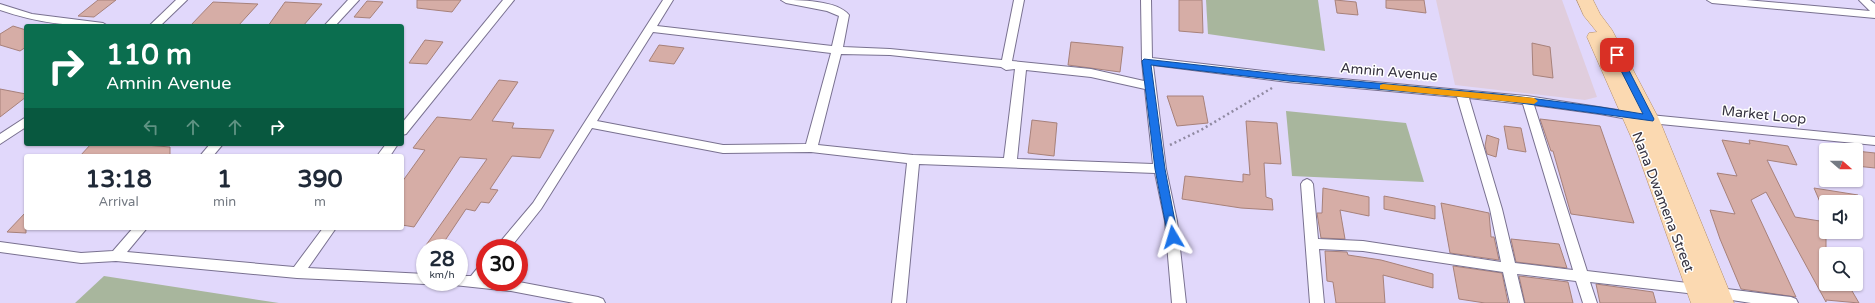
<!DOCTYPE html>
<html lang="en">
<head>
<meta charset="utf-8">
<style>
	:root { --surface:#fff; --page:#f2f2f3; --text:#1f2937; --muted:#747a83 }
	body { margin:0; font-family:"Varela Round",sans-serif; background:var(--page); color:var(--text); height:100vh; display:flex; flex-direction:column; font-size:15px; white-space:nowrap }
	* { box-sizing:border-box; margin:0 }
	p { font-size:13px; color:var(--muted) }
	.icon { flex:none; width:22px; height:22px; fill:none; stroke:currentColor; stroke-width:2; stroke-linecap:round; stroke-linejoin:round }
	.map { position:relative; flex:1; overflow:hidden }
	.side { position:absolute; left:24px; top:154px; width:380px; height:76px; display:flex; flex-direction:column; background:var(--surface); border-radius:4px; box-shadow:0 1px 3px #0004 }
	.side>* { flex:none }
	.hud { position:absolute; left:24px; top:24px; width:380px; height:122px; border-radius:4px; box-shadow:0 1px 3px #0004; background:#0b6e4f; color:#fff; overflow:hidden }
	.needle { width:26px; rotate:110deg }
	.tools { position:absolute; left:1819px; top:143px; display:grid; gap:8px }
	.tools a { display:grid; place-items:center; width:44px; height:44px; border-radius:4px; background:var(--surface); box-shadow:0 1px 3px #0004; font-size:20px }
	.speed { position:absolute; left:416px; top:239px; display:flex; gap:8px; font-size:20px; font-weight:700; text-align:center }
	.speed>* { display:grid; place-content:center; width:52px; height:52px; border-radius:50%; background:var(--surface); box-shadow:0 1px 3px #0004; line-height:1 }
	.speed small { font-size:10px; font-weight:400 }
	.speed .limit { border:6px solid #d22; background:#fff; color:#111 }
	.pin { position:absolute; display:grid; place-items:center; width:34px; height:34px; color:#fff; margin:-17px; border-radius:8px; box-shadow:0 2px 6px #0006 }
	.me { position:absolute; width:44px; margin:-22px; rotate:353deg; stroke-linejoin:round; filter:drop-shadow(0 0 3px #0008) }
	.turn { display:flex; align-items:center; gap:14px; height:84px; padding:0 16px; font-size:18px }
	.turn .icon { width:52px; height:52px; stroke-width:2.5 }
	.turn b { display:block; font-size:28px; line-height:34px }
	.lanes { display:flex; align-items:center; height:38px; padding:0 16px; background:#0003; justify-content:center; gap:20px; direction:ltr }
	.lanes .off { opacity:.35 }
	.eta { display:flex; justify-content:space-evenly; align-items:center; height:68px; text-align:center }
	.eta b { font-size:24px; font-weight:700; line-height:28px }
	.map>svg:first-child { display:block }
	.medical { fill:#e0cddd }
	.green { fill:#a8b69d }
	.building { fill:#d6ada6; stroke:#a7817a }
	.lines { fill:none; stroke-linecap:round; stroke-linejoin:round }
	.street-casing { stroke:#797190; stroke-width:2 }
	.primary-casing { stroke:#b48e68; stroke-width:1 }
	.path { stroke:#908aa2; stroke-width:2.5; stroke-dasharray:2 3; stroke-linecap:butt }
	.street { fill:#fff; fill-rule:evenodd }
	.primary { fill:#fbd9b1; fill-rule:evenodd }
	.route { fill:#1a73e8; stroke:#114b97 }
	.slow { fill:#f59e0b }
	.labels { text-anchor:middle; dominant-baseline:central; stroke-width:3; stroke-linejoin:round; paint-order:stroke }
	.street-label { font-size:14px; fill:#363340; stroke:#fff }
</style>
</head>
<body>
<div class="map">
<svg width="1875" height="303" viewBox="0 0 1875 303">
	<rect width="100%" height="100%" fill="#e1d8fb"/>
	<path class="medical" d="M1436,0H1562L1597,97L1585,100L1455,85Z"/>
	<g class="green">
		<path d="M1206,0H1318L1325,51L1208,34Z"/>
		<path d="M1286,111L1406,123L1424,182L1292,176Z"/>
		<path d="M104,276L279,303H75Z"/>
	</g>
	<g class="building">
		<path d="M98,0H116L94,17L78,16Z"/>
		<path d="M417,0H461L452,12L417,8Z"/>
		<path d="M1179,0H1202L1203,33L1179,31Z"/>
		<path d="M1335,0L1356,2L1358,15L1337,13Z"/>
		<path d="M1386,0H1424L1426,13L1386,8Z"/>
		<path d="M367,1L383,2L370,18L354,17Z"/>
		<path d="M213,2L258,4L238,26H190Z"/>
		<path d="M285,2L322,4L303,26H268Z"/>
		<path d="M13,26L26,30V47L20,51L0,45V34Z"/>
		<path d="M425,40L443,42L427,64L409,63Z"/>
		<path d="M1071,42L1123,47L1120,72L1068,65Z"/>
		<path d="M1532,43L1550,47L1553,78L1533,75Z"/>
		<path d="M659,45L684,48L674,64L649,61Z"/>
		<path d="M499,80L518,82L492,121L514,123L512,128L554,130L540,158L512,156L490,189L498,190L489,203L481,202L475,211L466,209L440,248H424L487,159L460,157L414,227L402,225V182L425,150L413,148L437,117L471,120Z"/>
		<path d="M0,89L26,94V97L0,117Z"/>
		<path d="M1167,96H1203L1208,123L1177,126Z"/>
		<path d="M1540,119L1600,126L1634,223L1571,214L1553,151H1551Z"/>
		<path d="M1032,120L1057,123L1054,156L1028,153Z"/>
		<path d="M1246,121L1277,123L1281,164L1264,163L1266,197L1272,199L1273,210L1241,208L1182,199L1185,176L1243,182V174L1250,175Z"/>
		<path d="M1504,126L1521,128L1526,152L1508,149Z"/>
		<path d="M1487,135L1499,139L1496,157L1487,154L1485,146Z"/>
		<path d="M1722,140L1750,144L1749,140L1788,146L1797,165L1767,160L1795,217L1826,222V284H1848L1859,303L1826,300V302L1766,192L1751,200L1796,297L1741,289L1720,239L1710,210L1735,214L1717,173L1737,176Z"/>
		<path d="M91,144H133L170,147V156H80Z"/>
		<path d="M1856,151L1875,153V168L1856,166Z"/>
		<path d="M1323,188L1369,197V216L1340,210L1345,239L1321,238L1317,213H1322Z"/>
		<path d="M1814,188L1858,195L1857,202H1820Z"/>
		<path d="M1384,196L1435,206V219L1384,209Z"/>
		<path d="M1441,203L1489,213L1491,237H1494L1499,260L1450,253Z"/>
		<path d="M26,212V233L7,232Z"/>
		<path d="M1511,239L1559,244L1567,268L1516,262Z"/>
		<path d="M1325,251L1347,252L1348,255L1381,260L1433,274V288L1383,275L1385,303H1336L1333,282L1327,281Z"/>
		<path d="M1453,266L1502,273L1508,303H1485L1459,299Z"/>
		<path d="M1519,276L1568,282L1573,303H1525Z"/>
		<path d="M1596,284L1653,292L1656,303H1600Z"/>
	</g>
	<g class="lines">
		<defs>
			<g id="street">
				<path d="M176,0H187L160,26H149Z"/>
				<path d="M348,0H359L335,26H324Z"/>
				<path d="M503,0H514L406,134L402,135V123Z"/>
				<path d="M663,0H673L657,26L832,46L839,16L827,11L786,3L781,0C799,0 837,0 849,15L843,47L890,49L1002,60L1014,0H1024L1012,61L1091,69L1144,81L1142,61L1141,0H1151L1152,58L1288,74L1527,96L1650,115L1875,137V145L1650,123L1600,114L1534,105L1587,271L1696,284L1701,285L1703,289L1701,293L1696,294L1590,282L1597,303H1583L1576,281L1517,274L1524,303H1510L1503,272L1363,251L1319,249L1324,303H1310L1301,184L1303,181L1307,179L1311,181L1313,184L1318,239L1363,241L1501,262L1490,209L1457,97L1288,82L1153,65L1166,169L1177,221L1186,303H1172L1165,221L1155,173L919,164L906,303H892L907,163L811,152L723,153L592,128L541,209L510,248H495L533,203ZM653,32L831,53L806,144L723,145L597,121ZM841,54L890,55L1001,67L1006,70L1015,69L1004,158L913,155L818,145ZM1026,70L1091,77L1145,89L1153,164L1017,159ZM1469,98L1523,104L1573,270L1515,263L1502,209Z"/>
				<path d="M1707,0H1746L1870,11L1859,0H1870L1875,4V18L1712,3Z"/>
				<path d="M0,4L32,14L103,23L108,26C68,26 38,23 0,10Z"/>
				<path d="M26,117V127L0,144V134Z"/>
				<path d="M210,144H223L213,156H200Z"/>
				<path d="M386,144H398L390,156H377Z"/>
				<path d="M133,228H147L127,252L294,267L323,228H336L308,268L425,274V282H430L425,284L297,278L116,261L81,263L0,252V242L81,253L113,251Z"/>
				<path d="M485,264V282H519L598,297L603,299L605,303H574L511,291L454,285L453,282H459V276H471L480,265Z"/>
				<path d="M1719,288L1791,297L1796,299L1798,303H1751L1719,298L1714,297L1712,293L1714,289Z"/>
			</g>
			<path id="primary" d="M1577,0H1593L1600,14L1612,30L1659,119L1734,303H1691L1635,146L1587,37L1589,33L1597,32L1584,16Z"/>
		</defs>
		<use href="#street" class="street-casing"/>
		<use href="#primary" class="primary-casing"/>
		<path class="path" d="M1170,145L1201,130L1272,88"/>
		<use href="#street" class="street"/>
		<use href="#primary" class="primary"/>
	</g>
	<path class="route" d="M1617,52L1621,55L1654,119L1653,121L1498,100L1288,81L1151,65L1165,169L1178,237L1173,240L1168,237L1155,169L1142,61L1144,59L1288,75L1498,94L1600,107L1643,114L1613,55Z"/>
	<path class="slow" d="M1383,84L1534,98L1538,101L1534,104L1380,89V85Z"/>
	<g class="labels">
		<g class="street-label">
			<text transform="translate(1389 72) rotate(5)">Amnin Avenue</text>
			<text transform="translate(1764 115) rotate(6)">Market Loop</text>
			<text transform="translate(1663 202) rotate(69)">Nana Dwamena Street</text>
		</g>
	</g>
</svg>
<div class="tools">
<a><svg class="needle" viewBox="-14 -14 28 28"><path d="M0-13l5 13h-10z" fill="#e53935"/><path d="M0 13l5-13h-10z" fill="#747a83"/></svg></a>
<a><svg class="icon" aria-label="sound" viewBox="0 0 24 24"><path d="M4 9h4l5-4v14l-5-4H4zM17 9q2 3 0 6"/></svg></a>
<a><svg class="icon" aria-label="search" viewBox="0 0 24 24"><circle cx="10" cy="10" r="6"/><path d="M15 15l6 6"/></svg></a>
</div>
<div class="speed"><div>28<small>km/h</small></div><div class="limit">30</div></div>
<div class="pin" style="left:1617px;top:55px;background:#d93025"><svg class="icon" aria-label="arrive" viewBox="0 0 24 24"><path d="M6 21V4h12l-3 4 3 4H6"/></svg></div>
<svg class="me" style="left:1173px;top:237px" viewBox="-20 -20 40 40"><path d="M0-17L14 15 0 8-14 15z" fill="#1a73e8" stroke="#fff" stroke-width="4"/></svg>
<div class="hud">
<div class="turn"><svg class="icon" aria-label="right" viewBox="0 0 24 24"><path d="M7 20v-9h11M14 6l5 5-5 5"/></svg><div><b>110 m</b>Amnin Avenue</div></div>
<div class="lanes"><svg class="icon off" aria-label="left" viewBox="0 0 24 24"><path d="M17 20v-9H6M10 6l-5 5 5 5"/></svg><svg class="icon off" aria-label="ahead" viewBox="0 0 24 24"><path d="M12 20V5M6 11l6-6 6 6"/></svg><svg class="icon off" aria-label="ahead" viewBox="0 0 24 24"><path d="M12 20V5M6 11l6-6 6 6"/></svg><svg class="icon" aria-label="right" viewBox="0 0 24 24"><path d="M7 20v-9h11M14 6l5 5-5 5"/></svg></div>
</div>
<section class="side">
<div class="eta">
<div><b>13:18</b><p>Arrival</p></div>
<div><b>1</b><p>min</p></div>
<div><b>390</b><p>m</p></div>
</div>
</section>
</div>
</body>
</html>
